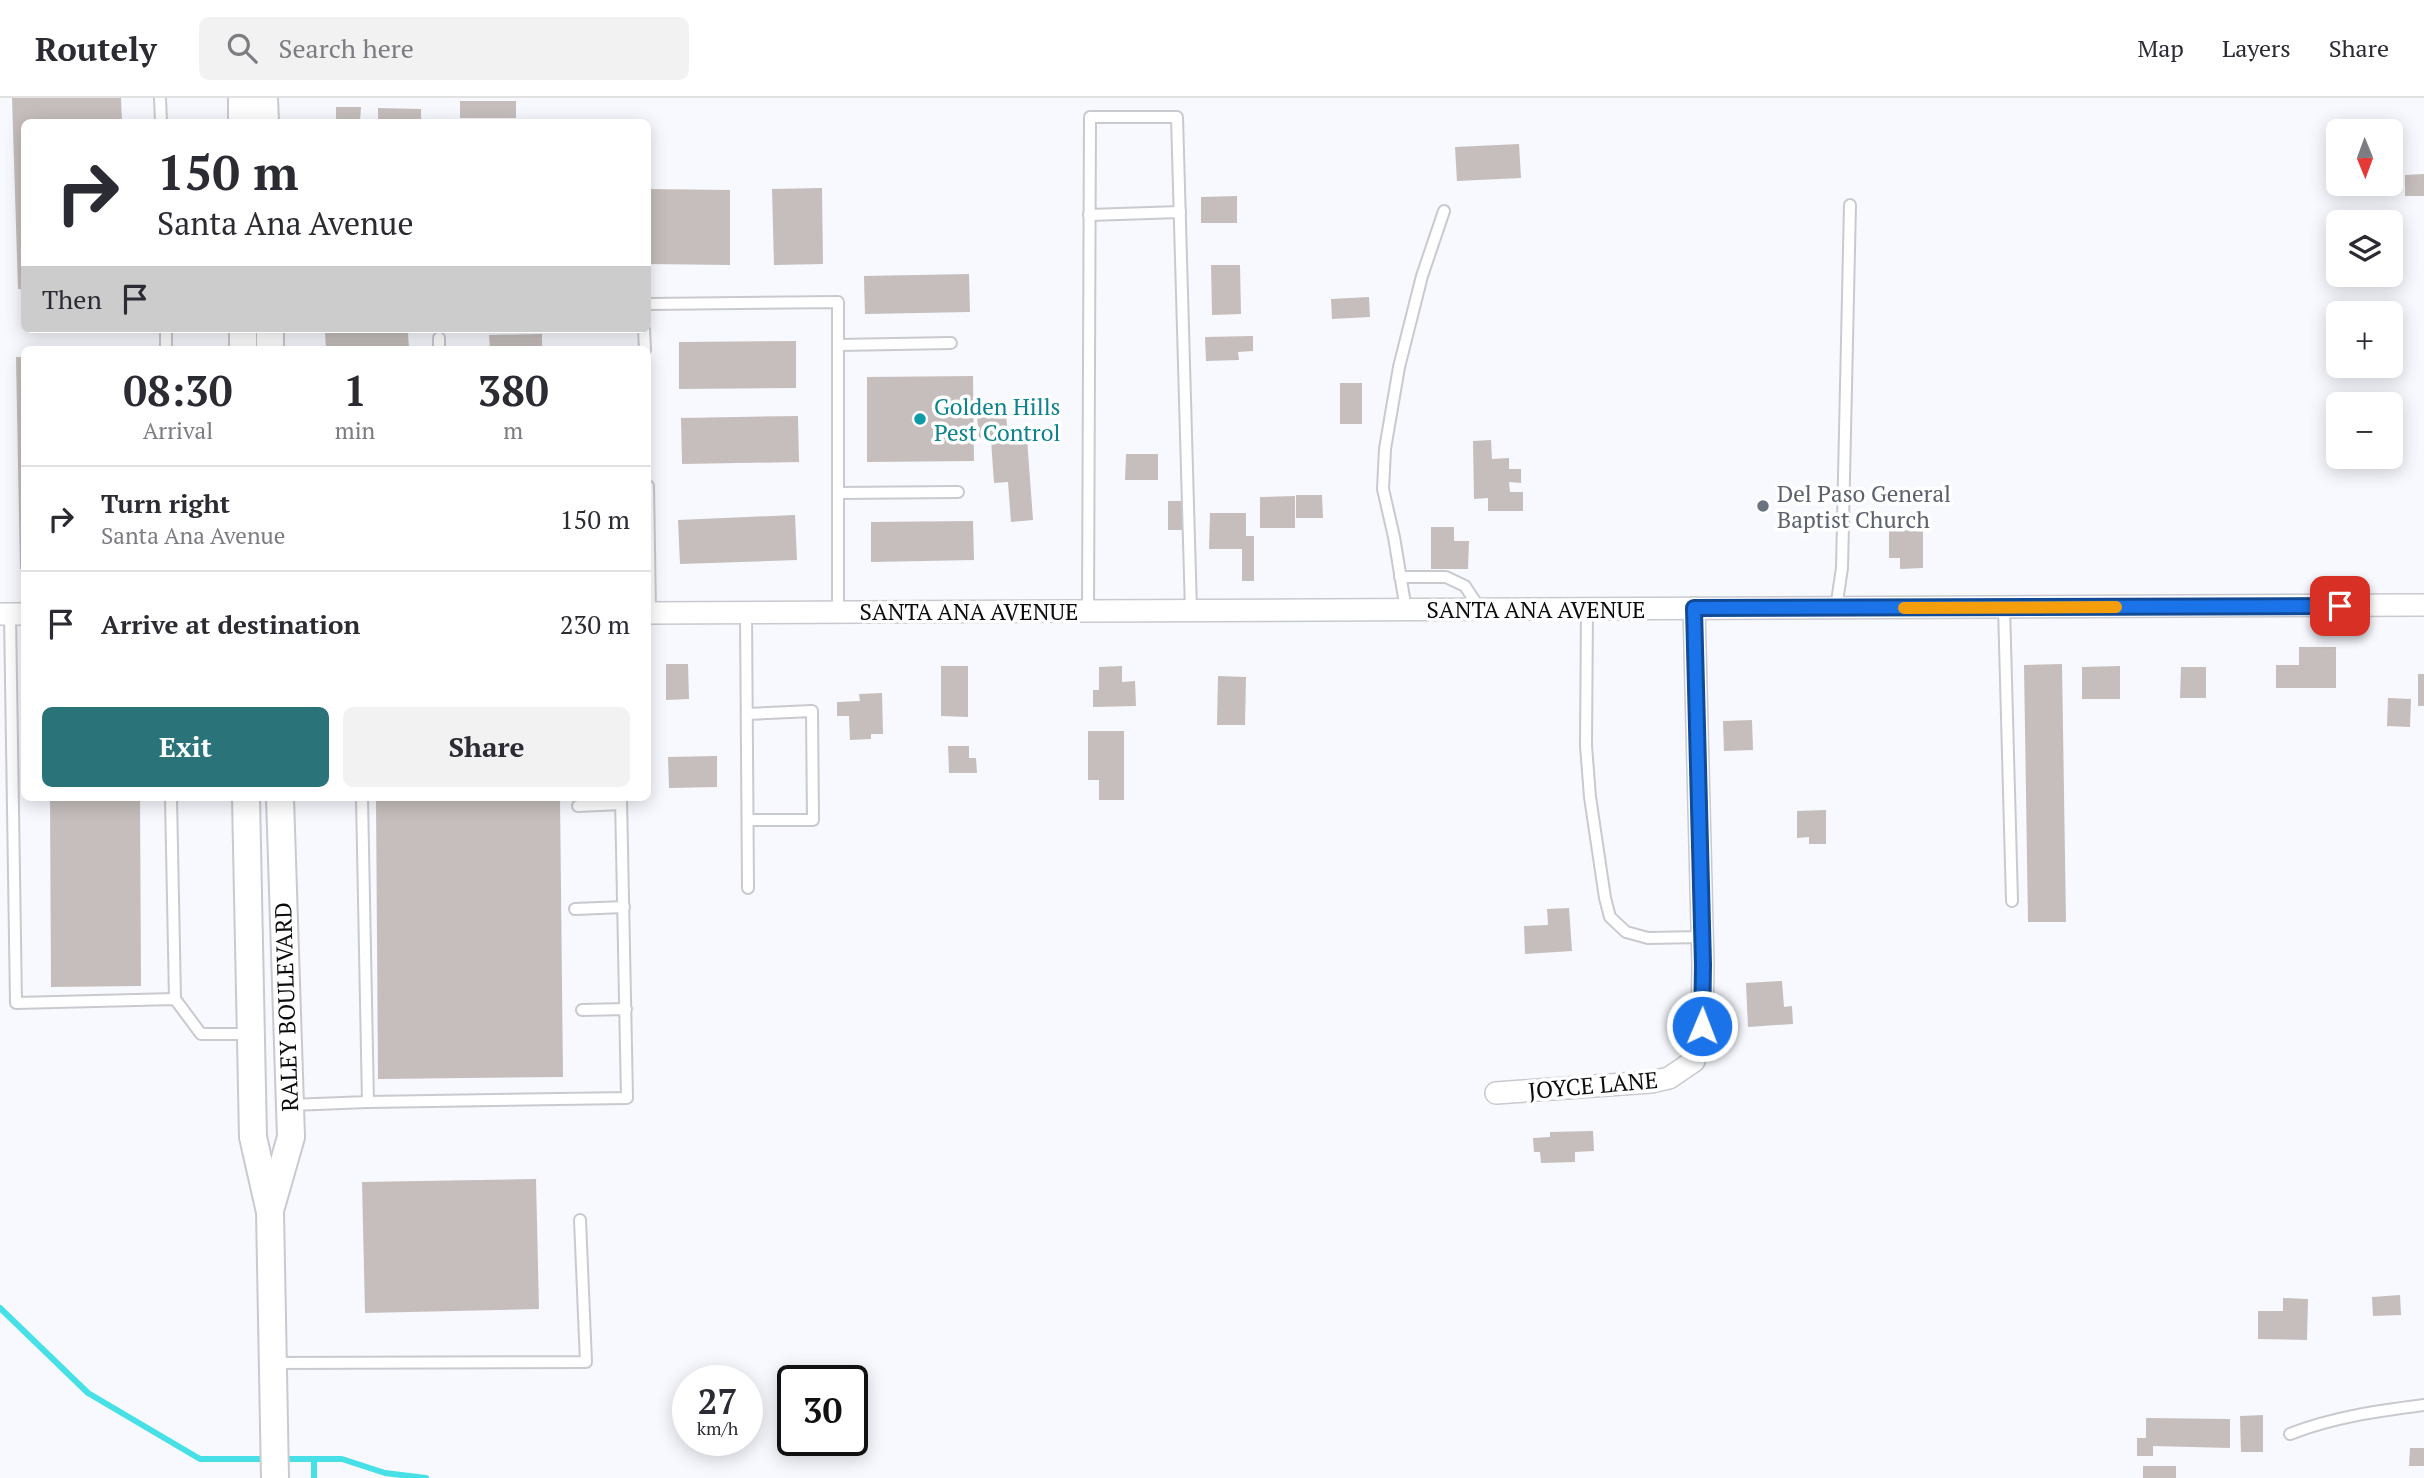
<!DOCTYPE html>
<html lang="en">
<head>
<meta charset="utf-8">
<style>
	:root { --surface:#fff; --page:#f2f2f3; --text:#2b2b33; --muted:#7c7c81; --line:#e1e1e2; --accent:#2a7479 }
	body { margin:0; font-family:"PT Serif",serif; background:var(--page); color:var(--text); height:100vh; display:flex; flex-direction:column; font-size:26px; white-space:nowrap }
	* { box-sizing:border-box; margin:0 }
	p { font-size:23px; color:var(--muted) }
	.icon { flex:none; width:38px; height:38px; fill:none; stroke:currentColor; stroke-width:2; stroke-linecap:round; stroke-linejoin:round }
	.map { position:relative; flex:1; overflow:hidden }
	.details { position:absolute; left:21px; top:248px; width:630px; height:455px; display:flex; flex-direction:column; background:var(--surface); border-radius:10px; box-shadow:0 4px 18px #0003 }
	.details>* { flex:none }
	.guide { position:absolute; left:21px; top:21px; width:630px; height:214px; border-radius:10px; box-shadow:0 4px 18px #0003; background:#fff; color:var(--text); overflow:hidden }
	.needle { width:46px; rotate:179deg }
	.fabs { position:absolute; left:2326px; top:21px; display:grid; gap:14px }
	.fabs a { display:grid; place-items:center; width:77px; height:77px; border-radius:10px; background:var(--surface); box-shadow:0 4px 18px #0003; font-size:35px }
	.speed { position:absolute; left:672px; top:1267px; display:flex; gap:14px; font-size:35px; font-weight:700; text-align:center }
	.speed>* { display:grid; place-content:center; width:91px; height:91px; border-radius:50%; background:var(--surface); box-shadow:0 4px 18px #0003; line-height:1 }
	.speed small { font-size:18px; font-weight:400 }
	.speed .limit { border:4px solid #111; border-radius:10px; background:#fff; color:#111 }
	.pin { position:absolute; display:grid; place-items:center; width:60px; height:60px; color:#fff; margin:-30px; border-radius:14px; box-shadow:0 4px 10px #0006 }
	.me { position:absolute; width:77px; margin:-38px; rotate:1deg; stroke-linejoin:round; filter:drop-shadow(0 0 5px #0008) }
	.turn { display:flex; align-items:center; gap:24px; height:147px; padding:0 21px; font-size:32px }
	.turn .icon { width:91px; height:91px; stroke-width:2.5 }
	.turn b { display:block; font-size:49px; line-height:60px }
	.then { display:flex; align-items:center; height:66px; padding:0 21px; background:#0003; gap:14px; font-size:26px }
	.eta { display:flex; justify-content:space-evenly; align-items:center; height:119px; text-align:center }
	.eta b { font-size:42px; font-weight:700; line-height:49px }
	.primary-button { display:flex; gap:14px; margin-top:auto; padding:14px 21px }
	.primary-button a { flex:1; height:80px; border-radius:10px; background:var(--accent); color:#fff; font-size:28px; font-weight:700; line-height:80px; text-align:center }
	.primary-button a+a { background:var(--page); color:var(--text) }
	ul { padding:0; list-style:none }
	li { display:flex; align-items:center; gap:21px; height:105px; padding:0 21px; border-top:2px solid var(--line) }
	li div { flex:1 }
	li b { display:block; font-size:26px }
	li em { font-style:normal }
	header { display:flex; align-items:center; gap:42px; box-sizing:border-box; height:98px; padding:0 35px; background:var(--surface); border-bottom:2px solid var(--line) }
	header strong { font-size:33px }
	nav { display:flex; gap:38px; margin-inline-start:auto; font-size:24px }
	.search { width:490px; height:63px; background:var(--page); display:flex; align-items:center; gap:18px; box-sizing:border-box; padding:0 24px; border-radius:10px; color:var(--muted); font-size:26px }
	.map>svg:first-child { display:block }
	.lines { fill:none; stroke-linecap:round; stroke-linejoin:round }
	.stream { stroke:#48e0e7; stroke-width:6 }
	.building { fill:#c5bebc }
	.service-casing { stroke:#c8cacf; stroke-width:14 }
	.minor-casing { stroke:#c8cacf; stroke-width:24 }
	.tertiary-casing { stroke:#c8cacf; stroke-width:30 }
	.service { stroke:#fff; stroke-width:10 }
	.minor { stroke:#fff; stroke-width:21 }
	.tertiary { stroke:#fff; stroke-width:26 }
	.route-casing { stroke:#114b97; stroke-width:18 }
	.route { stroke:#1a73e8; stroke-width:12 }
	.slow { stroke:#f59e0b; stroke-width:12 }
	.culture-dot { fill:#0f9aa8; stroke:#fff; stroke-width:2.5 }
	.worship-dot { fill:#6b7280; stroke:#fff; stroke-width:2.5 }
	.labels { text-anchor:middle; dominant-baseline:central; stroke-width:7; stroke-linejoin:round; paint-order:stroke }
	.culture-label { font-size:23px; fill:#0d838f; stroke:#fff; text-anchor:start }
	.worship-label { font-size:23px; fill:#5b616d; stroke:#fff; text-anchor:start }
	.street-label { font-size:23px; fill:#0b0b0d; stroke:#fff }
</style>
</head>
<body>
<header>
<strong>Routely</strong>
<div class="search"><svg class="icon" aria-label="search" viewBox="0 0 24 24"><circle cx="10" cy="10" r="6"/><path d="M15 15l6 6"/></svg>Search here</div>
<nav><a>Map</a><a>Layers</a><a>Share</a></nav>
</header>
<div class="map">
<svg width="2424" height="1380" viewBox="0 0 2424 1380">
	<rect width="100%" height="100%" fill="#f7f9ff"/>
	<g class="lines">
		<g class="stream">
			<path d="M0,1210L88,1295L200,1361H270"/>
			<path d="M280,1361H342L385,1375L426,1380"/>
			<path d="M314,1361V1380"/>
		</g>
	</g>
	<g class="building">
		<path d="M12,0H121L122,24H24V191H18Z"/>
		<rect x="460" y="3" width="56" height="17"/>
		<path d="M336,9H361L360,24H336Z"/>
		<path d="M378,10L421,11V24H378Z"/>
		<path d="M2370,27V33H2344V28Z"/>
		<path d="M1519,46L1521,80L1457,83L1455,49Z"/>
		<path d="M2424,76V98H2405V77Z"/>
		<path d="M822,90L823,166L774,167L772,91Z"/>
		<path d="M648,91L730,92V167L648,166Z"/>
		<path d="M1237,98V125H1201V99Z"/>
		<path d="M1211,167H1240L1241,216L1212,217Z"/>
		<path d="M969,176L970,214L865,216L864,178Z"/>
		<path d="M1369,199L1370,219L1332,221L1331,201Z"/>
		<path d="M408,234L409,252H326L325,235Z"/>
		<path d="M542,236V252H490L489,237Z"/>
		<path d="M1253,238V253L1238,254L1239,262L1206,263L1205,239Z"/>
		<path d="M796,243V290L679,291V244Z"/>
		<path d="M16,259H24V471H20Z"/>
		<path d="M973,278L974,363L867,364V279Z"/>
		<rect x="1340" y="285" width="22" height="41"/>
		<path d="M1006,316L1008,338L979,340L977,318Z"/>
		<path d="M798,318L799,364L682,366L681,320Z"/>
		<path d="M1027,340L1033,422L1011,424L1008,384L994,385L991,342Z"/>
		<path d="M1491,342L1492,361L1509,360V371H1521V385L1509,384L1510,394H1523V413H1488V400L1474,401L1473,343Z"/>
		<path d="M1126,356H1158V382H1125Z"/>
		<path d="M1296,397H1322L1323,420H1296Z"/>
		<path d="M1295,398V430H1260V399Z"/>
		<rect x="1168" y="403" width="14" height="29"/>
		<path d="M1210,415H1246V438H1254V483H1242V451H1209Z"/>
		<path d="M795,417L797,462L680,466L678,422Z"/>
		<path d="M973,423L974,462L871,464V424Z"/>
		<path d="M1889,428H1923V470L1900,471V460H1889Z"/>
		<path d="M1431,429H1454V443H1469L1468,471H1431Z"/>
		<path d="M2299,549H2336V590H2276V567H2299Z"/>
		<path d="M666,566H688L689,601L666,602Z"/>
		<path d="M2062,566L2066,824H2028L2024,567Z"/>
		<path d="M941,568H968V619L941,618Z"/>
		<path d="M1122,568V584L1135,583L1136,608L1093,609V592H1099V569Z"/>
		<path d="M2120,568V601H2082V569Z"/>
		<path d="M2181,569H2206V600H2180Z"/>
		<rect x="2418" y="576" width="6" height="32"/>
		<path d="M1218,578L1246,579L1245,627H1217Z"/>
		<path d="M882,595L883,636H871V641L850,642L849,618H837V604L860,603L859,596Z"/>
		<path d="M2388,600L2411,601L2410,629L2387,628Z"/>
		<path d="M1752,622L1753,652L1724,653L1723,623Z"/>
		<path d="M1088,633H1124V702H1099V682H1088Z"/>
		<path d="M948,648H969V660H976L977,675H949Z"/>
		<path d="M717,658V689L669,690L668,659Z"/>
		<path d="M50,700H140L141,888L51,889Z"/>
		<path d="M376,700H560L563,979L378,981Z"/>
		<path d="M1826,712V746H1809V739L1797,740V713Z"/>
		<path d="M1569,810L1572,853L1525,856L1524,828L1548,827L1547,811Z"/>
		<path d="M1782,883L1784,909L1792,908L1793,926L1748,929L1746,885Z"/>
		<path d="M1593,1033L1594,1053L1575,1054V1064L1541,1065L1540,1054H1534L1533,1040L1550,1039V1034Z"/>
		<path d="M536,1081L539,1211L365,1215L362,1084Z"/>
		<path d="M2400,1197L2401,1217L2373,1218L2372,1199Z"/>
		<path d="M2283,1200L2308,1201L2307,1242L2258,1241V1213H2283Z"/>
		<path d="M2263,1317V1354H2241L2240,1318Z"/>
		<path d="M2146,1320L2230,1321V1350L2153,1348V1358H2137V1340H2146Z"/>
		<path d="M2410,1350H2424V1368H2409Z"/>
		<rect x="2143" y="1368" width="33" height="12"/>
	</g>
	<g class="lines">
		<defs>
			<g id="service">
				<path d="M160,0L161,24"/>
				<path d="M1089,117L1180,114"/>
				<path d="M648,206L838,204V514"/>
				<path d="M166,231V252"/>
				<path d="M644,231L645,252"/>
				<path d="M439,240V252"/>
				<path d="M838,247L951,245"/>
				<path d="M648,388L650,515"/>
				<path d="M838,395L958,394"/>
				<path d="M1400,479H1446L1465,488L1480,511"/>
				<path d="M2004,509L2012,803"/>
				<path d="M1836,510L1842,470L1850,107"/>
				<path d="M1587,511L1586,648L1590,699L1605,800L1610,819L1626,834L1648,840L1702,839"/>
				<path d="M1406,512L1394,439L1383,391L1385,351L1399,269L1422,178L1444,113"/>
				<path d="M1088,513L1090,19H1177L1191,513"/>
				<path d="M746,514L748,790"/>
				<path d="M10,516L16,905L175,901L201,936H249"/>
				<path d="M747,616L812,613L813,722H748"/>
				<path d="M171,700L175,901"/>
				<path d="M578,708L621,706"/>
				<path d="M575,811L624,809"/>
				<path d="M582,912L626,911"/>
				<path d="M368,1004L627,1000L621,700"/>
				<path d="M290,1007L368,1004L362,700"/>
				<path d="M274,1265L586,1264L580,1122"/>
				<path d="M2290,1336C2333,1319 2378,1313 2424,1307"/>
			</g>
			<g id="minor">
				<path d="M648,515L2424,507"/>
				<path d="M0,516H24"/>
				<path d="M1496,995L1651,984L1669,980L1694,963L1702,928L1703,867L1694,510"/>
			</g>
			<g id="tertiary">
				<path d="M242,0V24"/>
				<path d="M264,0L265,24"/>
				<path d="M243,252V231"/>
				<path d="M270,252V231"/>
				<path d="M246,700L253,1039L270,1114L275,1380"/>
				<path d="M271,1109L291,1039L280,700"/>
			</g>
		</defs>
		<use href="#service" class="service-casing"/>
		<use href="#minor" class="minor-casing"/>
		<use href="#tertiary" class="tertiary-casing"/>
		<use href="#service" class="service"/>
		<use href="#minor" class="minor"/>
		<use href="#tertiary" class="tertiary"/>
	</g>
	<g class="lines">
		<defs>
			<path id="route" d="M1702,928L1703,867L1694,510L2340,508"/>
		</defs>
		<use href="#route" class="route-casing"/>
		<use href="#route" class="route"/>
		<path class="slow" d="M1904,510L2116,509"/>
	</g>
	<circle class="culture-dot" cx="920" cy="321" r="7"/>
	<circle class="worship-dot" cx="1763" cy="408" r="7"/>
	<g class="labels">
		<g class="culture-label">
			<text x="934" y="308">Golden Hills<tspan x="934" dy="26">Pest Control</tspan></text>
		</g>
		<g class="worship-label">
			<text x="1777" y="395">Del Paso General<tspan x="1777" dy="26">Baptist Church</tspan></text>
		</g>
		<g class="street-label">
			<text x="1536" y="511">SANTA ANA AVENUE</text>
			<text x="969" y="513">SANTA ANA AVENUE</text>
			<text transform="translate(286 909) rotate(-92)">RALEY BOULEVARD</text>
			<text transform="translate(1593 987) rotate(-5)">JOYCE LANE</text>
		</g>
	</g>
</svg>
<div class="fabs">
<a><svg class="needle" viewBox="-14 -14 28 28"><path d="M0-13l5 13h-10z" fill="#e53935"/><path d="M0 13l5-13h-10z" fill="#7c7c81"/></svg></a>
<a><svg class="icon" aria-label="layers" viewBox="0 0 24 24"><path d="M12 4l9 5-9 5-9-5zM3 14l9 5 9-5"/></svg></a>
<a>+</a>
<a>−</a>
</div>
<div class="speed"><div>27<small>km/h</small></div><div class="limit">30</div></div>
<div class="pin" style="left:2340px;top:508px;background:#d93025"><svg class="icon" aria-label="arrive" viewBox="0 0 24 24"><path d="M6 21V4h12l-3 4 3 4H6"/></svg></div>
<svg class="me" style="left:1702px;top:928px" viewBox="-20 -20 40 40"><circle r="17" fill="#1a73e8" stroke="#fff" stroke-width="3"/><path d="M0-11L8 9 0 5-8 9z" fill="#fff"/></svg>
<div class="guide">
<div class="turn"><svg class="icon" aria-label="right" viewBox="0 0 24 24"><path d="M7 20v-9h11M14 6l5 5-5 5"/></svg><div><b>150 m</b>Santa Ana Avenue</div></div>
<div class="then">Then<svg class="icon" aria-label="arrive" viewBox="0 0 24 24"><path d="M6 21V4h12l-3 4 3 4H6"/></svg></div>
</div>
<section class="details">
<div class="eta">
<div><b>08:30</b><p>Arrival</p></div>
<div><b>1</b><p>min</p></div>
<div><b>380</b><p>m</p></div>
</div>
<ul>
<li><svg class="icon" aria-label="right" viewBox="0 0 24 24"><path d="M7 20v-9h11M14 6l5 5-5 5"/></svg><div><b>Turn right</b><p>Santa Ana Avenue</p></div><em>150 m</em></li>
<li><svg class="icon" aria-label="arrive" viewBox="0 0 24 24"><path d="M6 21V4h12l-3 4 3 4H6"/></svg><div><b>Arrive at destination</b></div><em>230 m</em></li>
</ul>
<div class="primary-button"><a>Exit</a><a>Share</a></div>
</section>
</div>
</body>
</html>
